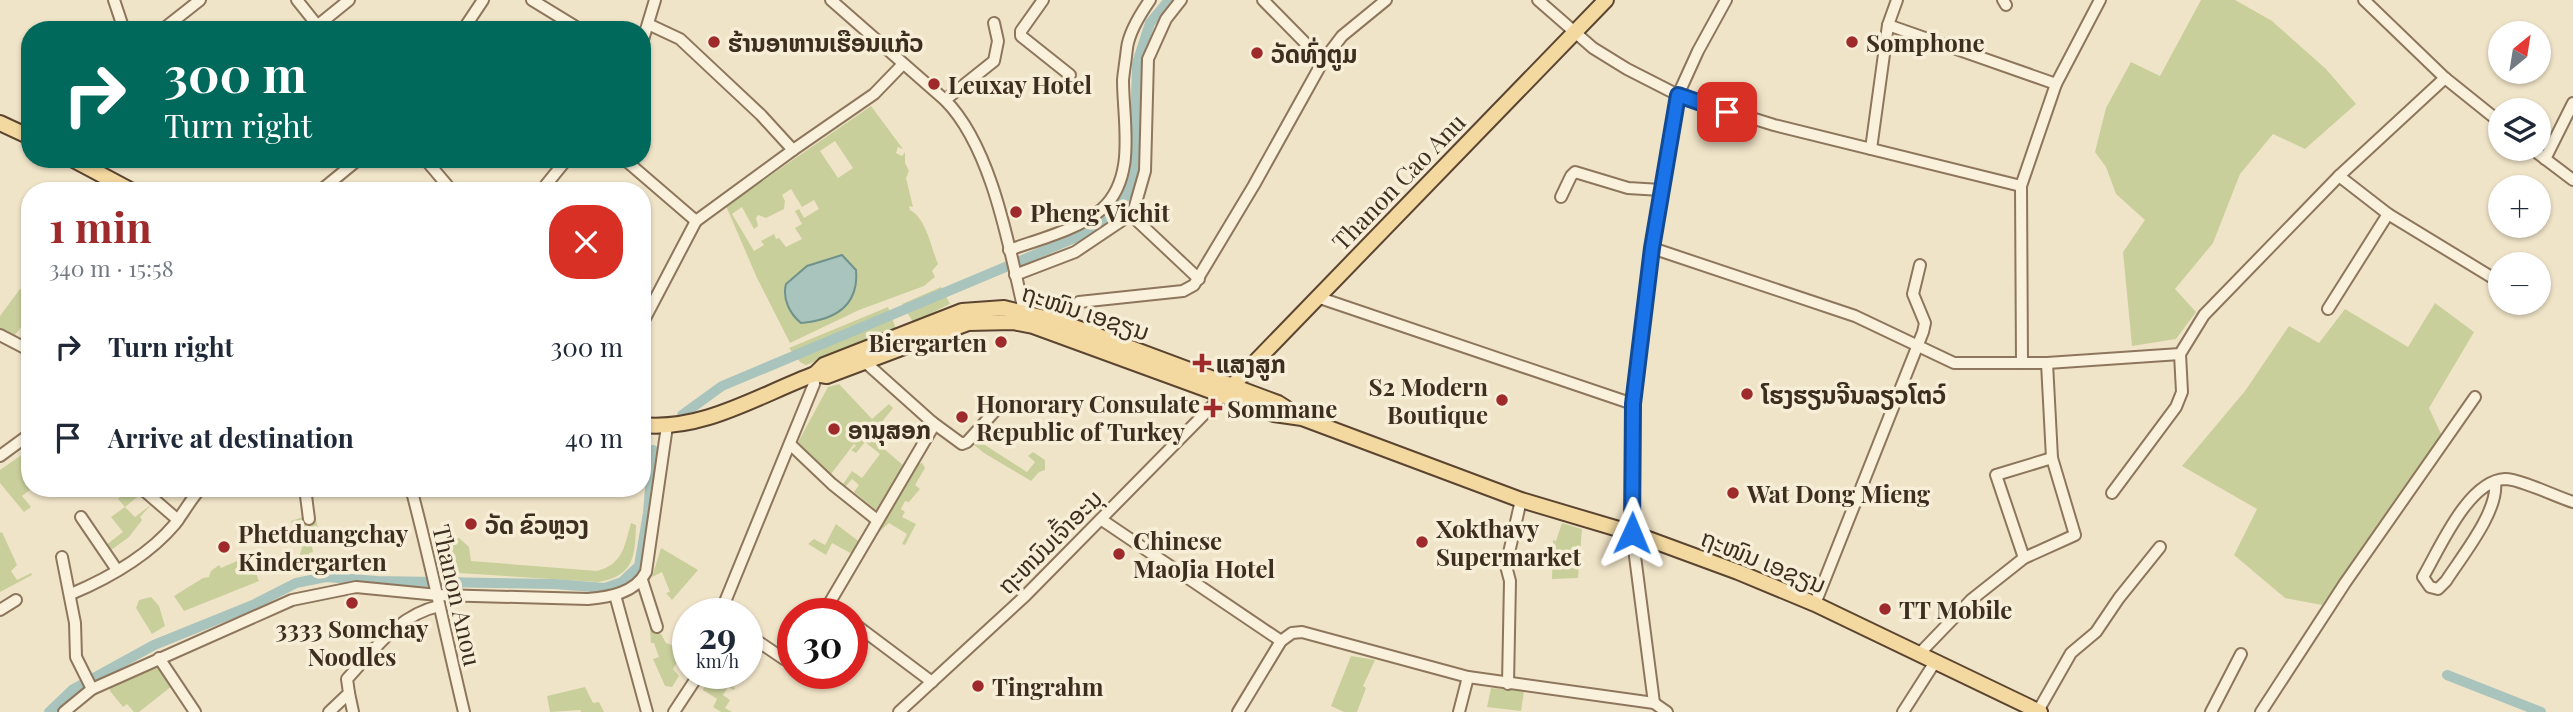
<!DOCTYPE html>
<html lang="en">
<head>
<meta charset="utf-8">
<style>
	:root { --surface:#fff; --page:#f6f6f7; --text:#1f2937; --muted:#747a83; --accent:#9e2a2b }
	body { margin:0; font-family:"Playfair Display","Noto Sans Lao",serif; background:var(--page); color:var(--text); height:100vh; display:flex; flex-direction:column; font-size:26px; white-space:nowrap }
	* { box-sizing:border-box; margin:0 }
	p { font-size:23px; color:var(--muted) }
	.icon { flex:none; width:38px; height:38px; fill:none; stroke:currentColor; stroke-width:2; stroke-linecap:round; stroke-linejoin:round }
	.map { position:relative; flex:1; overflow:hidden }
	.panel { position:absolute; left:21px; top:182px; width:630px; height:315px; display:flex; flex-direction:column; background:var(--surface); border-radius:28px; box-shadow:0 2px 5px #0004 }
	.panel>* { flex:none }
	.hud { position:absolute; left:21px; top:21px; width:630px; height:147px; border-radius:28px; box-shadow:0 2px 5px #0004; background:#00695c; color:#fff; overflow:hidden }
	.needle { width:46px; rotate:30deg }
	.controls { position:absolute; left:2488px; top:21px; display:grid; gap:14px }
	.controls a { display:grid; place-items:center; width:63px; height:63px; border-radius:50%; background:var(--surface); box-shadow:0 2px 5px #0004; font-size:35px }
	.speed { position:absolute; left:672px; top:598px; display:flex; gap:14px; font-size:35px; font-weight:700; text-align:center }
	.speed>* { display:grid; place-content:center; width:91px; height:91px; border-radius:50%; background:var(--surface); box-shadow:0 2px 5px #0004; line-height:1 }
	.speed small { font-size:18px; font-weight:400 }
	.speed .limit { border:10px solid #d22; background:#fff; color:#111 }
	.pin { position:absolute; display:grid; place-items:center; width:60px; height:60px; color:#fff; margin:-30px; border-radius:14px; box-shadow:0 4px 10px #0006 }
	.me { position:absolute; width:77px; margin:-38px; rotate:1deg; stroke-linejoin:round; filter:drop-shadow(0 0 5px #0008) }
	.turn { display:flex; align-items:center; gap:24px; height:147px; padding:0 28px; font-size:32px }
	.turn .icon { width:91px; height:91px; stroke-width:2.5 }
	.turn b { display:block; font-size:49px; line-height:60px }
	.round { display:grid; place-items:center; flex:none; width:74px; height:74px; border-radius:28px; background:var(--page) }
	.overview { display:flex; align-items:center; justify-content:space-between; height:119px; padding:0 28px }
	h1 { font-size:42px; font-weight:700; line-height:52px; color:var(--accent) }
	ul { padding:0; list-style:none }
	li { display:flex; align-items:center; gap:21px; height:91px; padding:0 28px }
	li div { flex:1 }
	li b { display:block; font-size:26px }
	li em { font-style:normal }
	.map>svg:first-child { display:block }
	.green { fill:#c9cf9b; fill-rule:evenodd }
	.water { fill:#a9c4bc; stroke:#6f938a; stroke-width:2 }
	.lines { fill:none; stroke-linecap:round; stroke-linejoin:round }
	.canal { stroke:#a9c4bc; stroke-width:10 }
	.minor-casing { stroke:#8d765c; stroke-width:14 }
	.major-casing { stroke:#5b4430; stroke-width:18 }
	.minor { stroke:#faf1dc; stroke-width:10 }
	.major { stroke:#f3d9a0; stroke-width:14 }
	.route-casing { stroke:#114b97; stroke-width:18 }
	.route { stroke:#1a73e8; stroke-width:12 }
	.poi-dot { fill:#9e2a2b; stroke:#f7eed8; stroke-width:2.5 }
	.labels { text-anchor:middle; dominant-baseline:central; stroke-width:7; stroke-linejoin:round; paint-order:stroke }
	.poi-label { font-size:24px; font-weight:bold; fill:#3d2e20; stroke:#f7eed8; text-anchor:start }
	.street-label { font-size:24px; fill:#3d2e20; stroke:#f7eed8 }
</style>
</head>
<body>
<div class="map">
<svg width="2573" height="712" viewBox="0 0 2573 712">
	<rect width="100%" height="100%" fill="#f0e4c8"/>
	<g class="green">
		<path d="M2201,0H2235L2272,21L2326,69L2356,104L2305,149L2273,134L2240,174L2213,243L2175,289L2196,312L2176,339L2132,346L2123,252L2145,220L2116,194L2106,167L2095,152L2106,108L2131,62L2160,76Z"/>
		<path d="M871,106L903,149L898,147L896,153L902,156L905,152V163L909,171L906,178L913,207L909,206L910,210C926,218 931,247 938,264L932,271L935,277L924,286L859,310L790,343L757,278L726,206ZM835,141L853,168L838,178L820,151ZM791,189L802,207L814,200L819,209L804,218L799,209L795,211L802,224L795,228L802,239L786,247L779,238L776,239L774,234L761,241L764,245L754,251L732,214L742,207L754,229L758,226L756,218L758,215L766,218L784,209L785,201L782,195ZM842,255L856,270C855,290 855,306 834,313L786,284L807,266Z"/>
		<path d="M941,287L950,304L913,322L902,304Z"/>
		<path d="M20,289L29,296L21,307L29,310L21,319L25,322L15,335L20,338L19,340L0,329V316Z"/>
		<path d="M2435,303L2474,332L2429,408L2442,436L2322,605L2285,598L2234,555L2257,509L2182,466L2245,391L2289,326L2319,343L2345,309L2408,347Z"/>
		<path d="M888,307L896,329L806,365L800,362L789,348Z"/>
		<path d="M839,384L872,419L889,404L893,408L870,437L904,466L902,473L877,511L854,492L859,485L852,479L846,486L843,484L852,471L862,478L880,454L865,442L856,453L851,450L856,446L854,444L831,474L796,446L828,387Z"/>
		<path d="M977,436V440L1027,472L1035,462L1028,456L1033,452L1045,460V470L1039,472L1031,481L984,453L968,440Z"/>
		<path d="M23,454L30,461V481L27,483L31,489L22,496L31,507L24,512L0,483V470Z"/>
		<path d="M922,463L925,468L915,485L920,489L909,502L905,501L901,509L905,512L902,517L916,524L905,545L902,544L907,534L889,523L880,531L877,530L917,464Z"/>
		<path d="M131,488H137L142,493L125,507L135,517L152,504L140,517L142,520L129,537L111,550L106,545L123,532L111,517L125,507L118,499Z"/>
		<path d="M303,517L308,522L316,520L319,532L310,535L313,552L309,553L311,563L302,569L296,566L302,548L300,539L302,531L293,529L291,521Z"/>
		<path d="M631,523L636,525C635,557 634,576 598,582L443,572L433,543L459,538L469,547L471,561L597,571C623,564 624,547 631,523Z"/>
		<path d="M1562,523L1582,529L1578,578L1552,579L1553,540L1556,541Z"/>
		<path d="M836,524L861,543L854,555L832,543L826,555L808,544L814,539L825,545Z"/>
		<path d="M2,532L17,565L11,571L17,580L31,573L32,575L0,592V533Z"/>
		<path d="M661,548L698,570L672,600L666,593L670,592L662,572L652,577Z"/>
		<path d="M237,561L256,573L259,581L184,611L174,596L203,578L209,577L211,571L219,565L221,568Z"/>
		<path d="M151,597L159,606L165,626L152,634L136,608L139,600Z"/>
		<path d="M650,629L661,634L666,643L688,651V665L679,659L673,669L679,676L672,687L665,686L653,659L659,657L654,643H651Z"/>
		<path d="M1351,656L1375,660L1363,686L1366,688L1357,712H1344L1331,706Z"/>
		<path d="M156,664L172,686L139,712H134L127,704L123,707L110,691V688Z"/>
		<path d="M708,674H730L740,679L738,682L729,677L726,682L735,688L734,690L728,687L723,695L730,700L725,708L732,712H721L713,707L717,699L703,690Z"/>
		<path d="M585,687L593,703L599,702L604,712H581L580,710L550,712L547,696Z"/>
		<path d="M1491,688L1524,691L1521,711L1487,707Z"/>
	</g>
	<path class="water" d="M842,255L856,270C859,306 834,320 801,323C790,314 782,299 786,284L807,266Z"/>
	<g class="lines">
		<g class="canal">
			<path d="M682,415L722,386L1089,232L1114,214L1125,197L1134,175L1137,63L1150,23L1169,0"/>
			<path d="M2447,675L2541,712"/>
			<path d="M49,712L72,690L154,645L253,605L296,583L326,577L377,581L554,584L605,588L622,582L639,566L648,513L653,450"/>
		</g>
		<defs>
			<g id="minor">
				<path d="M114,0L124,30"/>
				<path d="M297,0L321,30"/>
				<path d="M532,0L581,30"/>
				<path d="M831,0L945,100C992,147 1009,247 1024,311"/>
				<path d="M1043,0L1021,31V36L1070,75"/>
				<path d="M1263,0L1323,61"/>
				<path d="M1538,0L1593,48L1627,69L1678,95L1774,125L2021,186"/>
				<path d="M2003,0L2006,5"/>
				<path d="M2364,0L2445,78L2501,123"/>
				<path d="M648,24L680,39L761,115L793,150"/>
				<path d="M1888,25L2056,84"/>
				<path d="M317,26L349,0"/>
				<path d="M162,30L200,0"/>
				<path d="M463,30L483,0"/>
				<path d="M642,43L655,0"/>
				<path d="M945,100L994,61L998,41L994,23"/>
				<path d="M1871,149L1888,25L1897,0"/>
				<path d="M2532,149L2573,180"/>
				<path d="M425,159L452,191"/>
				<path d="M624,159L696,221"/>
				<path d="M2545,159L2573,103"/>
				<path d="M2339,176L2388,214L2493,278"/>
				<path d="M320,191L359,159"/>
				<path d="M541,191L567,159"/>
				<path d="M1561,197L1571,176L1575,172L1628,188L1661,190"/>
				<path d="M1131,215L1199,279"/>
				<path d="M1652,248L1855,316L1954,363H2047L2180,354L2204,315L2339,176L2445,78"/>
				<path d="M1009,250C1037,240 1080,229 1102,209C1137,177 1123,122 1123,80C1124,70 1126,58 1127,48C1129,32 1141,13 1150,0"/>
				<path d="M1015,275L1075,252L1133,213L1145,171L1148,59L1166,19L1181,0"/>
				<path d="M1317,297L1633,404"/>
				<path d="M2328,309L2388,214"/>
				<path d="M1061,322L1070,309L1079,302L1183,291L1194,285L1254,185L1323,61L1342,36L1386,0"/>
				<path d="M642,324L696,221L793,150L874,94L903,64"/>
				<path d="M0,335L25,348"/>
				<path d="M2022,363L2021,186L2056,84L2100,0"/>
				<path d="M932,422L962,444L967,442L995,411"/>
				<path d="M791,445L832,484L877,520"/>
				<path d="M0,456L30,434"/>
				<path d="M2495,482C2499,511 2462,556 2446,581L2438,589L2430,587L2423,577C2440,548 2468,481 2505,479C2520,479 2557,497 2573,502"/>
				<path d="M141,488L178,520"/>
				<path d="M305,488L309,519"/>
				<path d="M411,488C431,563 446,637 464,712"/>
				<path d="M2112,493L2176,407L2182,392L2180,354"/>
				<path d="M81,517L117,570"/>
				<path d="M1102,520L1281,641"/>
				<path d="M62,557L75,623L76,657L92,689"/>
				<path d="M2024,558L1996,475L2052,458"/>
				<path d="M642,580L657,627"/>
				<path d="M71,594C109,578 148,556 175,524C184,512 191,499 201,488"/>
				<path d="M615,595L647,712"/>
				<path d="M1815,604L1923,332L1925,323L1913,294L1920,265"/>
				<path d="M829,605L842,614"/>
				<path d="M0,610L16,600"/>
				<path d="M720,614L814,384L815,374"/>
				<path d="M823,614L933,427L932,422L865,362"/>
				<path d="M852,622L932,682"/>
				<path d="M747,634L784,659L793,657"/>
				<path d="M1919,654L1971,600L2024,558L2075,535L2052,458L2047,363"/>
				<path d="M159,658L195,712"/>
				<path d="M1508,684L1510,581L1506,566L1521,500"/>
				<path d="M349,693L353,712"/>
				<path d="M1654,703L1632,533L1633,404L1652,248L1678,95L1698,51L1726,0"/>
				<path d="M2038,711L2071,653L2096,632L2119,598L2160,547"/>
				<path d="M64,712L92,689L292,600L356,587L438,595L588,599C610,597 635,593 646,572L667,426"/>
				<path d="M329,712L349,693L347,679C374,650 398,615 439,606"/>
				<path d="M674,712L699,674"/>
				<path d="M899,712L1025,596L1223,395"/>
				<path d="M1238,712L1281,641L1292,633L1302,632L1468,677L1654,703L1667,712"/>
				<path d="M1459,712L1468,677"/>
				<path d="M1903,712L1935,662"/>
				<path d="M2211,712L2241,654"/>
				<path d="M2261,712L2345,583L2475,397"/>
			</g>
			<g id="major">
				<path d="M0,123L30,137"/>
				<path d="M72,159L132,191"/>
				<path d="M815,374L827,376L968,323L1013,322L1033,326L1274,414L1302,418L1521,500L1632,533L1738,572L1815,604L2040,712"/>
				<path d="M1229,389L1606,0"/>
				<path d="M642,425C704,431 759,395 815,374L824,365L962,311L1004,308L1061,322L1278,403L1297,415"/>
			</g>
		</defs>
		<use href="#minor" class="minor-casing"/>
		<use href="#major" class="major-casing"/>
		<use href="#minor" class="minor"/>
		<use href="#major" class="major"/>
	</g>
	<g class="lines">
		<defs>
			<path id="route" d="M1632,533L1633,404L1652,248L1678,95L1727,112"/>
		</defs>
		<use href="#route" class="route-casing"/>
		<use href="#route" class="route"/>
	</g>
	<g class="poi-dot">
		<circle cx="714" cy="42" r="7"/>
		<circle cx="1852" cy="42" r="7"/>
		<circle cx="1257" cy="53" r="7"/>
		<circle cx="934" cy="84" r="7"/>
		<circle cx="1016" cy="212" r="7"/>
		<circle cx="1001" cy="342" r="7"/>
		<path d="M1198.5 352.5h7v7h7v7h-7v7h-7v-7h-7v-7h7z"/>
		<circle cx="1747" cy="394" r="7"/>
		<circle cx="1502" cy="400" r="7"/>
		<path d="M1209.5 397.5h7v7h7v7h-7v7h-7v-7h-7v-7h7z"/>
		<circle cx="962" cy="417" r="7"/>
		<circle cx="834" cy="429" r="7"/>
		<circle cx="1733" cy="493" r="7"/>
		<circle cx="471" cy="524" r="7"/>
		<circle cx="1422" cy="542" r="7"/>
		<circle cx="224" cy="547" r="7"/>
		<circle cx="1119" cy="554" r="7"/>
		<circle cx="352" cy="603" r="7"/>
		<circle cx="1885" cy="609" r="7"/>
		<circle cx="978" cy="686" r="7"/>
	</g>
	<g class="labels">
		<g class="poi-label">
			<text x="728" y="42">ຮ້ານອາຫານເຮືອນແກ້ວ</text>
			<text x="1866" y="42">Somphone</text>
			<text x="1271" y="53">ວັດທົ່ງຕູມ</text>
			<text x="948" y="84">Leuxay Hotel</text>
			<text x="1030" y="212">Pheng Vichit</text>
			<text x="987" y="342" text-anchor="end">Biergarten</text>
			<text x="1216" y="363">ແສງສູກ</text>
			<text x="1488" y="386" text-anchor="end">S2 Modern<tspan x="1488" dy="28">Boutique</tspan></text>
			<text x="1761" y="394">ໂຮງຮຽນຈີນລຽວໂຕວ໌</text>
			<text x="976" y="403">Honorary Consulate<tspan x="976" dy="28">Republic of Turkey</tspan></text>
			<text x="1227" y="408">Sommane</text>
			<text x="848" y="429">ອານຸສອກ</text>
			<text x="1747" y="493">Wat Dong Mieng</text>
			<text x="485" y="524">ວັດ ຂົວຫຼວງ</text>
			<text x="1436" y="528">Xokthavy<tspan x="1436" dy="28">Supermarket</tspan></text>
			<text x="238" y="533">Phetduangchay<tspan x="238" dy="28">Kindergarten</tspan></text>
			<text x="1133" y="540">Chinese<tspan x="1133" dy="28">MaoJia Hotel</tspan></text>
			<text x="1899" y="609">TT Mobile</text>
			<text x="352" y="628" text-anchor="middle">3333 Somchay<tspan x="352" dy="28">Noodles</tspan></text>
			<text x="992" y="686">Tingrahm</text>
		</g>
		<g class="street-label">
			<text transform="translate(1398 181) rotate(-46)">Thanon Cao Anu</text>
			<text transform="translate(1086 311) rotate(18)">ຖະໜົນ ເອຊຽນ</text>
			<text transform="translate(1049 541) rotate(-45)">ຖະຫນົນເຈົ້າອະນຸ</text>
			<text transform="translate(1764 560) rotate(22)">ຖະໜົນ ເອຊຽນ</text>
			<text transform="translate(458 595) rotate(77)">Thanon Anou</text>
		</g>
	</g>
</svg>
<div class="controls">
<a><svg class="needle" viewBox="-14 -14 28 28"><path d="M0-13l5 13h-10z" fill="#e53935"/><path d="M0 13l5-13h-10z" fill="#747a83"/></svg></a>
<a><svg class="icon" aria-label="layers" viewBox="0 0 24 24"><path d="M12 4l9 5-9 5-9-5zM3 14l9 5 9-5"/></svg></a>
<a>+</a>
<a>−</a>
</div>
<div class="speed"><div>29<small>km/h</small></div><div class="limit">30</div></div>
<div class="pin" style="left:1727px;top:112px;background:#d93025"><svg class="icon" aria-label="arrive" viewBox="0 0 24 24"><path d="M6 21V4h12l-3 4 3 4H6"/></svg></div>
<svg class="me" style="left:1632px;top:533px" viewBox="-20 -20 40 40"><path d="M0-17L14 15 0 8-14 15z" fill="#1a73e8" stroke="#fff" stroke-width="4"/></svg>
<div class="hud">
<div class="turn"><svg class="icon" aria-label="right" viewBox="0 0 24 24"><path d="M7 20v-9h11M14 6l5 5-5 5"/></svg><div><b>300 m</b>Turn right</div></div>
</div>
<section class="panel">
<div class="overview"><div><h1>1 min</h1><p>340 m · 15:58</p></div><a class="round" style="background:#d93025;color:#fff"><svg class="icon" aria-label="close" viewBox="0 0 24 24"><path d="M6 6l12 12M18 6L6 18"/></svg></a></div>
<ul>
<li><svg class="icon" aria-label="right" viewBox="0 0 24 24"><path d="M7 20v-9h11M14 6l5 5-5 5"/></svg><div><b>Turn right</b></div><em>300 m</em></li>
<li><svg class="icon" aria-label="arrive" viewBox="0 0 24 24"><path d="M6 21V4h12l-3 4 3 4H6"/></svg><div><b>Arrive at destination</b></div><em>40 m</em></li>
</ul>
</section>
</div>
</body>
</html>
